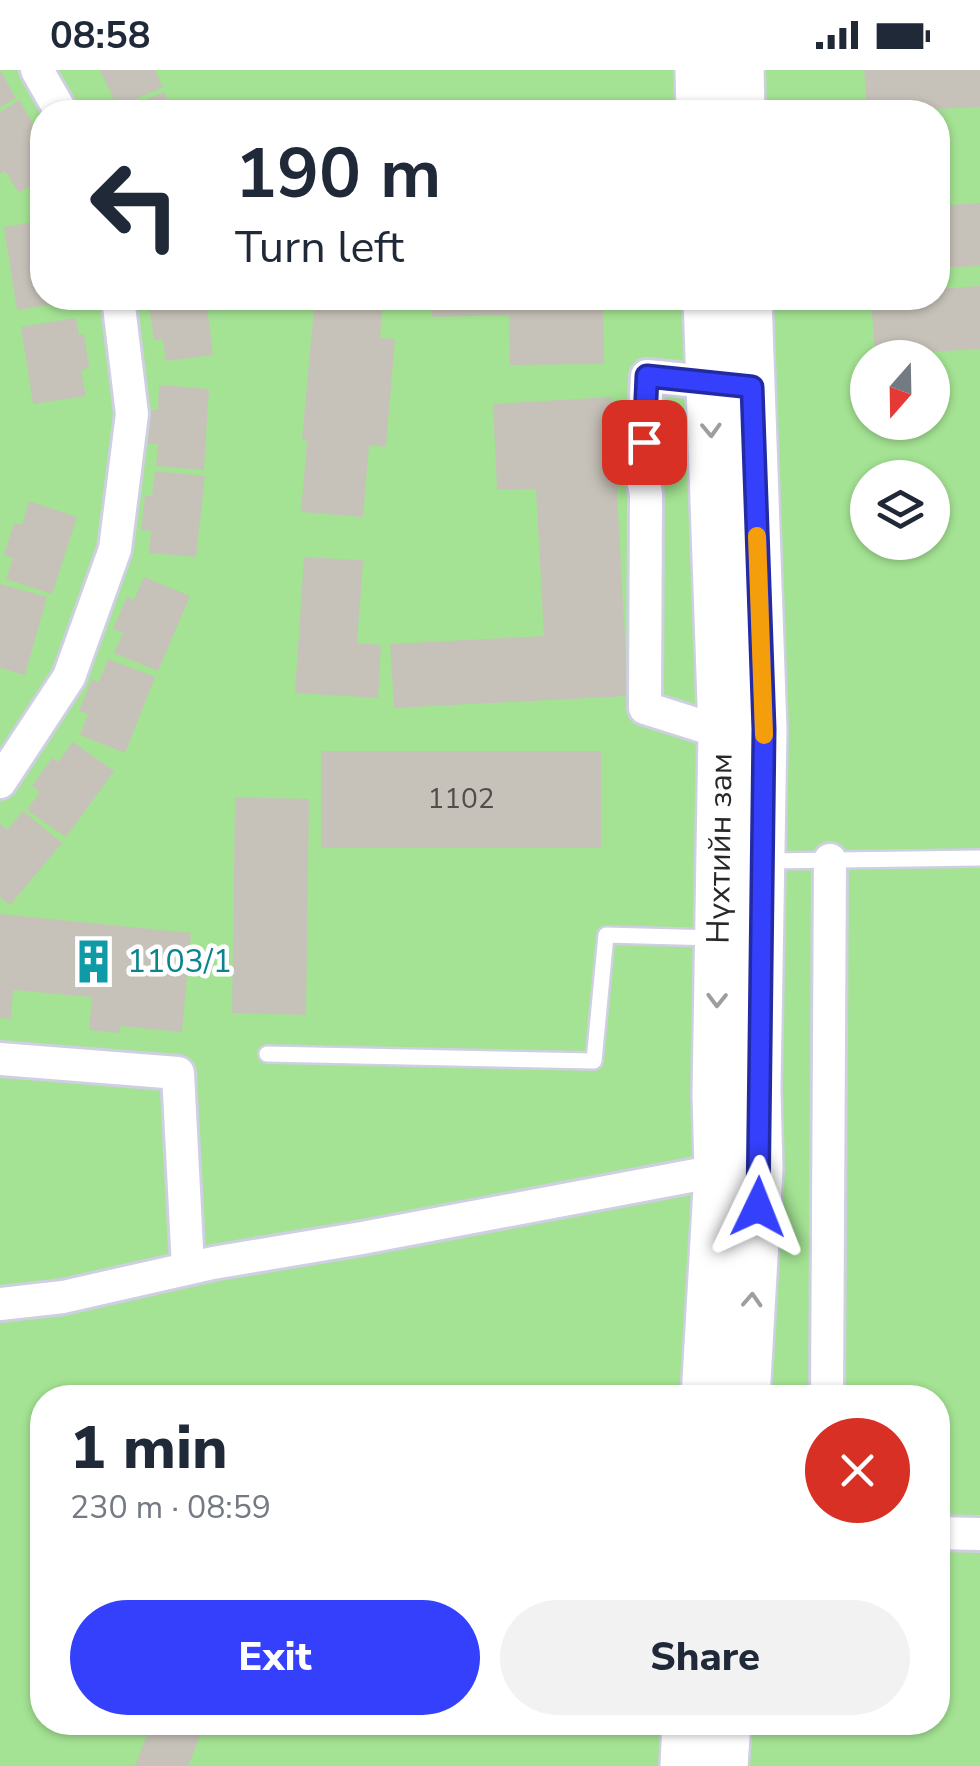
<!DOCTYPE html>
<html lang="en">
<head>
<meta charset="utf-8">
<style>
	:root { --surface:#fff; --page:#f2f2f3; --text:#1f2937; --muted:#747a83; --accent:#3440fc }
	body { margin:0; font-family:"Nunito Sans",sans-serif; background:var(--page); color:var(--text); height:100vh; display:flex; flex-direction:column; font-size:38px; white-space:nowrap }
	* { box-sizing:border-box; margin:0 }
	p { font-size:32px; color:var(--muted) }
	.icon { flex:none; width:55px; height:55px; fill:none; stroke:currentColor; stroke-width:2; stroke-linecap:round; stroke-linejoin:round }
	.map { position:relative; flex:1; overflow:hidden }
	.panel { position:absolute; left:30px; top:1315px; width:920px; height:350px; display:flex; flex-direction:column; background:var(--surface); border-radius:40px; box-shadow:0 2px 8px #0004 }
	.panel>* { flex:none }
	.banner { position:absolute; left:30px; top:30px; width:920px; height:210px; border-radius:40px; box-shadow:0 2px 8px #0004; background:#fff; color:var(--text); overflow:hidden }
	.needle { width:65px; rotate:200deg }
	.fabs { position:absolute; left:850px; top:270px; display:grid; gap:20px }
	.fabs a { display:grid; place-items:center; width:100px; height:100px; border-radius:50%; background:var(--surface); box-shadow:0 2px 8px #0004; font-size:50px }
	.pin { position:absolute; display:grid; place-items:center; width:85px; height:85px; color:#fff; margin:-42px; border-radius:20px; box-shadow:0 5px 15px #0006 }
	.me { position:absolute; width:110px; margin:-55px; rotate:2deg; stroke-linejoin:round; filter:drop-shadow(0 0 8px #0008) }
	.turn { display:flex; align-items:center; gap:35px; height:210px; padding:0 40px; font-size:45px }
	.turn .icon { width:130px; height:130px; stroke-width:2.5 }
	.turn b { display:block; font-size:70px; line-height:85px }
	.round { display:grid; place-items:center; flex:none; width:105px; height:105px; border-radius:52px; background:var(--page) }
	.head { display:flex; align-items:center; justify-content:space-between; height:170px; padding:0 40px }
	h1 { font-size:60px; font-weight:800; line-height:75px }
	.cta { display:flex; gap:20px; margin-top:auto; padding:20px 40px }
	.cta a { flex:1; height:115px; border-radius:60px; background:var(--accent); color:#fff; font-size:40px; font-weight:800; line-height:115px; text-align:center }
	.cta a+a { background:var(--page); color:var(--text) }
	.status { display:flex; justify-content:space-between; align-items:center; height:70px; padding:0 50px; background:var(--surface); direction:ltr }
	.status svg { height:28px; fill:currentColor }
	.map>svg:first-child { display:block }
	.green { fill:#a4e393; fill-rule:evenodd }
	.building { fill:#c6c2b9 }
	.lines { fill:none; stroke-linecap:round; stroke-linejoin:round }
	.service-casing { stroke:#cecfe1; stroke-width:20 }
	.minor-casing { stroke:#cecfe1; stroke-width:38 }
	.secondary-casing { stroke:#cecfe1; stroke-width:50 }
	.service { stroke:#fff; stroke-width:15 }
	.minor { stroke:#fff; stroke-width:32 }
	.secondary { stroke:#fff; stroke-width:45 }
	.oneway { stroke:#9e9e9e }
	.route-casing { stroke:#222aa4; stroke-width:25 }
	.route { stroke:#3440fc; stroke-width:18 }
	.slow { stroke:#f59e0b; stroke-width:18 }
	.labels { text-anchor:middle; dominant-baseline:central; stroke-width:9; stroke-linejoin:round; paint-order:stroke }
	.number-label { font-size:28px; fill:#504e4c }
	.street-label { font-size:32px; fill:#282828; stroke:#fff }
	.culture-label { font-size:32px; fill:#0d838f; stroke:#fff; text-anchor:start }
</style>
</head>
<body>
<div class="status"><b>08:58</b><svg viewBox="0 0 49 12"><path d="M0 12V9h3v3zM5 12V6h3v6zM10 12V3h3v9zM15 12V0h3v12zM26 1h20v11H26zM47 4h2v5h-2z"/></svg></div>
<div class="map">
<svg width="980" height="1696" viewBox="0 0 980 1696">
	<rect width="100%" height="100%" fill="#ebe5d9"/>
	<path class="green" d="M0,0H980V1696H0ZM42,42H938V228H42ZM868,288H932V352H868ZM868,408H932V472H868ZM42,1328H938V1652H42Z"/>
	<g class="building">
		<path d="M0,0L16,28L0,37Z"/>
		<path d="M100,0H155L163,17L117,37Z"/>
		<path d="M864,0H980V37L867,42Z"/>
		<path d="M164,22L173,42H118Z"/>
		<path d="M19,30L42,69V108L19,123L5,101L0,104V42Z"/>
		<path d="M980,133V196L938,198V136Z"/>
		<path d="M42,151V228H66L67,232L17,240L4,157Z"/>
		<path d="M980,216V279L875,285L871,228H938V219Z"/>
		<path d="M156,228H206L213,285L166,291L163,269L154,270L149,236L157,235Z"/>
		<path d="M315,228H383L380,268L395,269L386,377L369,375L363,447L301,442L307,371L302,370Z"/>
		<path d="M432,228H603L604,294L510,295L509,245L432,247Z"/>
		<path d="M76,248L79,265L84,264L89,297L81,301L86,326L33,334L21,257Z"/>
		<path d="M159,315L209,319L204,400L156,396L158,374H148L150,340H158Z"/>
		<path d="M612,327L628,626L394,638L390,574L544,566L536,419L497,420L493,334Z"/>
		<path d="M155,401L205,406L196,487L149,483L151,461L141,460L145,426H152Z"/>
		<path d="M29,431L77,447L52,524L6,509L13,488L4,485L14,453L22,455Z"/>
		<path d="M304,487L363,490L357,573L381,575L378,628L295,623Z"/>
		<path d="M144,507L190,526L158,601L114,583L123,563L113,559L127,527L134,530Z"/>
		<path d="M0,514L47,527L25,605L0,598Z"/>
		<path d="M108,589L155,607L125,683L80,665L88,644L79,641L92,609L99,612Z"/>
		<path d="M73,672L114,701L66,767L27,740L40,722L32,716L52,688L58,692Z"/>
		<rect x="321" y="681" width="280" height="97"/>
		<path d="M235,727L309,729L306,945L232,943Z"/>
		<path d="M23,741L62,773L10,835L0,827V754L7,760Z"/>
		<path d="M0,844L191,863L182,962L120,956L119,963L89,960L92,927L13,920L11,949L0,948Z"/>
		<path d="M152,1652H173L201,1664L188,1696H135Z"/>
	</g>
	<g class="lines">
		<defs>
			<g id="service">
				<path d="M768,791L980,788"/>
				<path d="M267,984L594,991L606,865L714,868"/>
			</g>
			<g id="minor">
				<path d="M37,0L61,42"/>
				<path d="M721,662L645,638L646,424L642,405L647,306L728,314"/>
				<path d="M0,712L69,607L115,479L132,344L118,228"/>
				<path d="M0,989L178,1003L188,1198"/>
				<path d="M0,1234L63,1227L213,1193L362,1168L717,1101"/>
				<path d="M827,1328L830,790"/>
				<path d="M938,1463L980,1464"/>
			</g>
			<g id="secondary">
				<path d="M698,0L699,42"/>
				<path d="M741,0L742,42"/>
				<path id="s1" d="M704,1328L717,1101L715,1024L721,662L706,228"/>
				<path d="M747,1328L760,1099L758,1019L764,659L749,228"/>
				<path d="M683,1696L685,1652"/>
				<path d="M725,1696L728,1652"/>
			</g>
		</defs>
		<use href="#service" class="service-casing"/>
		<use href="#minor" class="minor-casing"/>
		<use href="#secondary" class="secondary-casing"/>
		<use href="#service" class="service"/>
		<use href="#minor" class="minor"/>
		<use href="#secondary" class="secondary"/>
	</g>
	<defs><path id="oneway-chevron" d="M-2-3.5L2.5 0L-2 3.5" fill="none" stroke-width="1.6" stroke-linecap="round" stroke-linejoin="round" transform="scale(2.5)"/></defs>
	<g class="oneway">
		<use href="#oneway-chevron" transform="translate(711 360) rotate(88)"/>
		<use href="#oneway-chevron" transform="translate(717 930) rotate(91)"/>
		<use href="#oneway-chevron" transform="translate(752 1230) rotate(-87)"/>
	</g>
	<g class="lines">
		<defs>
			<path id="route" d="M644,372L647,306L752,317L764,659L758,1137"/>
		</defs>
		<use href="#route" class="route-casing"/>
		<use href="#route" class="route"/>
		<path class="slow" d="M757,466L764,665"/>
	</g>
	<defs>
		<symbol id="building-bare" viewBox="-9 -9 18 18"><path d="M-4-6H4V6H1V3H-1V6H-4ZM-2.5-4.3h1.7v1.8h-1.7ZM.8-4.3h1.7v1.8H.8ZM-2.5-1h1.7V.8h-1.7ZM.8-1h1.7V.8H.8Z" fill="#0f9aa8" stroke="#fff" stroke-width="2.5" paint-order="stroke"/></symbol>
	</defs>
	<g fill-rule="evenodd">
		<use href="#building-bare" x="62" y="860" width="63" height="63"/>
	</g>
	<g class="labels">
		<g class="number-label">
			<text x="461" y="729">1102</text>
		</g>
		<g class="street-label">
			<text stroke="none"><textPath href="#s1" startOffset="550">Нүхтийн зам</textPath></text>
		</g>
		<g class="culture-label">
			<text x="127" y="891">1103/1</text>
		</g>
	</g>
</svg>
<div class="fabs">
<a><svg class="needle" viewBox="-14 -14 28 28"><path d="M0-13l5 13h-10z" fill="#e53935"/><path d="M0 13l5-13h-10z" fill="#747a83"/></svg></a>
<a><svg class="icon" aria-label="layers" viewBox="0 0 24 24"><path d="M12 4l9 5-9 5-9-5zM3 14l9 5 9-5"/></svg></a>
</div>
<div class="pin" style="left:644px;top:372px;background:#d93025"><svg class="icon" aria-label="arrive" viewBox="0 0 24 24"><path d="M6 21V4h12l-3 4 3 4H6"/></svg></div>
<svg class="me" style="left:758px;top:1137px" viewBox="-20 -20 40 40"><path d="M0-17L14 15 0 8-14 15z" fill="#3440fc" stroke="#fff" stroke-width="4"/></svg>
<div class="banner">
<div class="turn"><svg class="icon" aria-label="left" viewBox="0 0 24 24"><path d="M17 20v-9H6M10 6l-5 5 5 5"/></svg><div><b>190 m</b>Turn left</div></div>
</div>
<section class="panel">
<div class="head"><div><h1>1 min</h1><p>230 m · 08:59</p></div><a class="round" style="background:#d93025;color:#fff"><svg class="icon" aria-label="close" viewBox="0 0 24 24"><path d="M6 6l12 12M18 6L6 18"/></svg></a></div>
<div class="cta"><a>Exit</a><a>Share</a></div>
</section>
</div>
</body>
</html>
